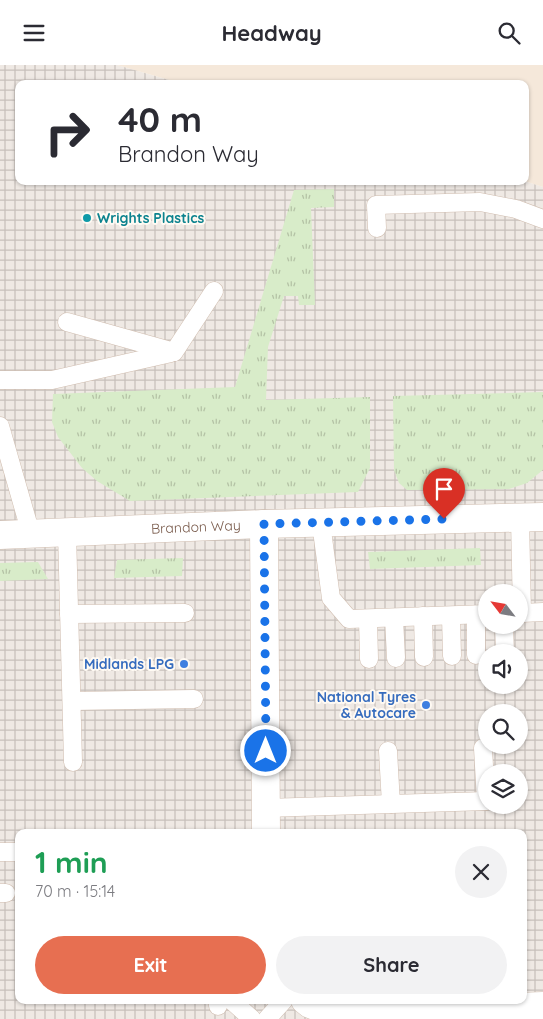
<!DOCTYPE html>
<html lang="en">
<head>
<meta charset="utf-8">
<style>
	:root { --surface:#fff; --page:#f2f2f3; --text:#2b2b33; --muted:#7c7c81; --accent:#e76f51 }
	body { margin:0; font-family:Quicksand,sans-serif; background:var(--page); color:var(--text); height:100vh; display:flex; flex-direction:column; font-size:19px; white-space:nowrap }
	* { box-sizing:border-box; margin:0 }
	p { font-size:16px; color:var(--muted) }
	.icon { flex:none; width:28px; height:28px; fill:none; stroke:currentColor; stroke-width:2; stroke-linecap:round; stroke-linejoin:round }
	.map { position:relative; flex:1; overflow:hidden }
	.drawer { position:absolute; left:15px; top:764px; width:512px; height:175px; display:flex; flex-direction:column; background:var(--surface); border-radius:10px; box-shadow:0 1px 4px #0004 }
	.drawer>* { flex:none }
	.top-card { position:absolute; left:15px; top:15px; width:514px; height:105px; border-radius:10px; box-shadow:0 1px 4px #0004; background:#fff; color:var(--text); overflow:hidden }
	.needle { width:32px; rotate:301deg }
	.buttons { position:absolute; left:478px; top:519px; display:grid; gap:10px }
	.buttons a { display:grid; place-items:center; width:50px; height:50px; border-radius:50%; background:var(--surface); box-shadow:0 1px 4px #0004; font-size:25px }
	.pin { position:absolute; display:grid; place-items:center; width:42px; height:42px; color:#fff; margin:-51px -21px; border-radius:50% 50% 50% 0; rotate:-45deg; box-shadow:0 0 5px #0007 }
	.pin .icon { rotate:45deg }
	.me { position:absolute; width:55px; margin:-28px; rotate:0deg; stroke-linejoin:round; filter:drop-shadow(0 0 4px #0008) }
	.turn { display:flex; align-items:center; gap:18px; height:105px; padding:0 20px; font-size:22px }
	.turn .icon { width:65px; height:65px; stroke-width:2.5 }
	.turn b { display:block; font-size:35px; line-height:42px }
	.round { display:grid; place-items:center; flex:none; width:52px; height:52px; border-radius:26px; background:var(--page) }
	.summary { display:flex; align-items:center; justify-content:space-between; height:85px; padding:0 20px }
	h1 { font-size:30px; font-weight:700; line-height:38px; color:#1e9e55 }
	.cta { display:flex; gap:10px; margin-top:auto; padding:10px 20px }
	.cta a { flex:1; height:58px; border-radius:30px; background:var(--accent); color:#fff; font-size:20px; font-weight:700; line-height:58px; text-align:center }
	.cta a+a { background:var(--page); color:var(--text) }
	header { display:flex; justify-content:space-between; align-items:center; height:65px; padding:0 20px; background:var(--surface); font-size:22px; font-weight:700 }
	.map>svg:first-child { display:block }
	.residential { fill:#f5e8da }
	.industrial { fill:url(#industrial-grid); fill-rule:evenodd }
	.grass { fill:url(#grass-tufts) }
	.lines { fill:none; stroke-linecap:round; stroke-linejoin:round }
	.service-casing { stroke:#d1beb0; stroke-width:19 }
	.minor-casing { stroke:#d1beb0; stroke-width:29 }
	.tertiary-casing { stroke:#d1beb0; stroke-width:29 }
	.service { stroke:#fff; stroke-width:18 }
	.minor { stroke:#fff; stroke-width:28 }
	.tertiary { stroke:#fff; stroke-width:28 }
	.route { stroke:#1a73e8; stroke-width:9; stroke-dasharray:0 16.2 }
	.culture-dot { fill:#0f9aa8; stroke:#fffaf3; stroke-width:2 }
	.shop-dot { fill:#3f7fe0; stroke:#fffaf3; stroke-width:2 }
	.labels { text-anchor:middle; dominant-baseline:central; stroke-width:4; stroke-linejoin:round; paint-order:stroke }
	.culture-label { font-size:14px; font-weight:bold; fill:#0d838f; stroke:#fffaf3; text-anchor:start }
	.street-label { font-size:14px; fill:#7a5c4d; stroke:#fffaf3 }
	.shop-label { font-size:14px; font-weight:bold; fill:#366cbe; stroke:#fffaf3; text-anchor:end }
</style>
</head>
<body>
<header><svg class="icon" aria-label="menu" viewBox="0 0 24 24"><path d="M4 6h16M4 12h16M4 18h16"/></svg>Headway<svg class="icon" aria-label="search" viewBox="0 0 24 24"><circle cx="10" cy="10" r="6"/><path d="M15 15l6 6"/></svg></header>
<div class="map">
<svg width="543" height="954" viewBox="0 0 543 954">
	<defs>
		<pattern id="industrial-grid" width="8" height="8" patternUnits="userSpaceOnUse" patternTransform="scale(1.25)"><rect width="8" height="8" fill="#efe9e4"/><path d="M0 4h8M4 0v8" fill="none" stroke="#c7c0bb"/></pattern>
		<pattern id="grass-tufts" width="24" height="20" patternUnits="userSpaceOnUse" patternTransform="scale(1.25)"><rect width="24" height="20" fill="#d8ecc9"/><path d="M3 7l-1-3M5 7V3M7 7l1-3M15 17l-1-3M17 17v-4M19 17l1-3" fill="none" stroke="#b4c2a5"/></pattern>
	</defs>
	<rect width="100%" height="100%" fill="#fdf6ec"/>
	<path class="residential" d="M117,0H543V122L524,116L525,19H183Z"/>
	<path class="industrial" d="M0,0H117L183,19H19V116H524L543,122V954H0ZM486,528H519V560H486ZM486,588H519V620H486ZM486,648H519V680H486ZM486,708H519V740H486ZM19,768H524V935H19Z"/>
	<g class="grass">
		<path d="M334,124V142L311,143L315,240H299L298,231H284L268,282L266,335L370,332V403L358,427L130,436L97,416L82,403L58,372L52,357L53,329L235,322L294,125Z"/>
		<path d="M543,327V405L527,418L509,424L407,425L399,418L394,405L393,331Z"/>
		<path d="M480,483L481,500L370,504L368,487Z"/>
		<path d="M183,493L182,511L114,513L117,495Z"/>
		<path d="M38,497L48,514L0,516V498Z"/>
	</g>
	<g class="lines">
		<defs>
			<g id="service">
				<path d="M377,163L376,140L480,137L516,144L543,154"/>
				<path d="M67,257L174,287L214,226"/>
				<path d="M0,315H52L171,288"/>
				<path d="M0,361L31,469"/>
				<path d="M321,458L331,533L349,554L486,549"/>
				<path d="M67,467L73,697"/>
				<path d="M519,548H522L520,453"/>
				<path d="M522,548L543,547"/>
				<path d="M69,549L185,548"/>
				<path d="M476,550V590"/>
				<path d="M423,551L424,592"/>
				<path d="M451,551L452,591"/>
				<path d="M394,553L396,593"/>
				<path d="M368,554L369,594"/>
				<path d="M504,560L505,588"/>
				<path d="M72,636L194,634"/>
				<path d="M483,683L486,736"/>
				<path d="M388,686L391,739"/>
				<path d="M266,743L486,736"/>
				<path d="M0,787H19"/>
				<path d="M0,828H6"/>
				<path d="M218,935V941"/>
				<path d="M231,935L252,954"/>
				<path d="M267,954L284,935"/>
			</g>
			<g id="minor">
				<path d="M264,459L266,768"/>
				<path d="M305,935L310,939L336,949L543,941"/>
			</g>
			<g id="tertiary">
				<path id="s1" d="M0,470L264,459L543,452"/>
			</g>
		</defs>
		<use href="#service" class="service-casing"/>
		<use href="#minor" class="minor-casing"/>
		<use href="#tertiary" class="tertiary-casing"/>
		<use href="#service" class="service"/>
		<use href="#minor" class="minor"/>
		<use href="#tertiary" class="tertiary"/>
	</g>
	<g class="lines">
		<path class="route" d="M266,686L264,459L444,454"/>
	</g>
	<circle class="culture-dot" cx="87" cy="153" r="5"/>
	<g class="shop-dot">
		<circle cx="184" cy="599" r="5"/>
		<circle cx="426" cy="640" r="5"/>
	</g>
	<g class="labels">
		<g class="culture-label">
			<text x="97" y="153">Wrights Plastics</text>
		</g>
		<g class="street-label">
			<text stroke="none"><textPath href="#s1" startOffset="196">Brandon Way</textPath></text>
		</g>
		<g class="shop-label">
			<text x="174" y="599">Midlands LPG</text>
			<text x="416" y="632">National Tyres<tspan x="416" dy="16">&amp; Autocare</tspan></text>
		</g>
	</g>
</svg>
<div class="buttons">
<a><svg class="needle" viewBox="-14 -14 28 28"><path d="M0-13l5 13h-10z" fill="#e53935"/><path d="M0 13l5-13h-10z" fill="#7c7c81"/></svg></a>
<a><svg class="icon" aria-label="sound" viewBox="0 0 24 24"><path d="M4 9h4l5-4v14l-5-4H4zM17 9q2 3 0 6"/></svg></a>
<a><svg class="icon" aria-label="search" viewBox="0 0 24 24"><circle cx="10" cy="10" r="6"/><path d="M15 15l6 6"/></svg></a>
<a><svg class="icon" aria-label="layers" viewBox="0 0 24 24"><path d="M12 4l9 5-9 5-9-5zM3 14l9 5 9-5"/></svg></a>
</div>
<div class="pin" style="left:444px;top:454px;background:#d93025"><svg class="icon" aria-label="arrive" viewBox="0 0 24 24"><path d="M6 21V4h12l-3 4 3 4H6"/></svg></div>
<svg class="me" style="left:266px;top:686px" viewBox="-20 -20 40 40"><circle r="17" fill="#1a73e8" stroke="#fff" stroke-width="3"/><path d="M0-11L8 9 0 5-8 9z" fill="#fff"/></svg>
<div class="top-card">
<div class="turn"><svg class="icon" aria-label="right" viewBox="0 0 24 24"><path d="M7 20v-9h11M14 6l5 5-5 5"/></svg><div><b>40 m</b>Brandon Way</div></div>
</div>
<section class="drawer">
<div class="summary"><div><h1>1 min</h1><p>70 m · 15:14</p></div><a class="round"><svg class="icon" aria-label="close" viewBox="0 0 24 24"><path d="M6 6l12 12M18 6L6 18"/></svg></a></div>
<div class="cta"><a>Exit</a><a>Share</a></div>
</section>
</div>
</body>
</html>
